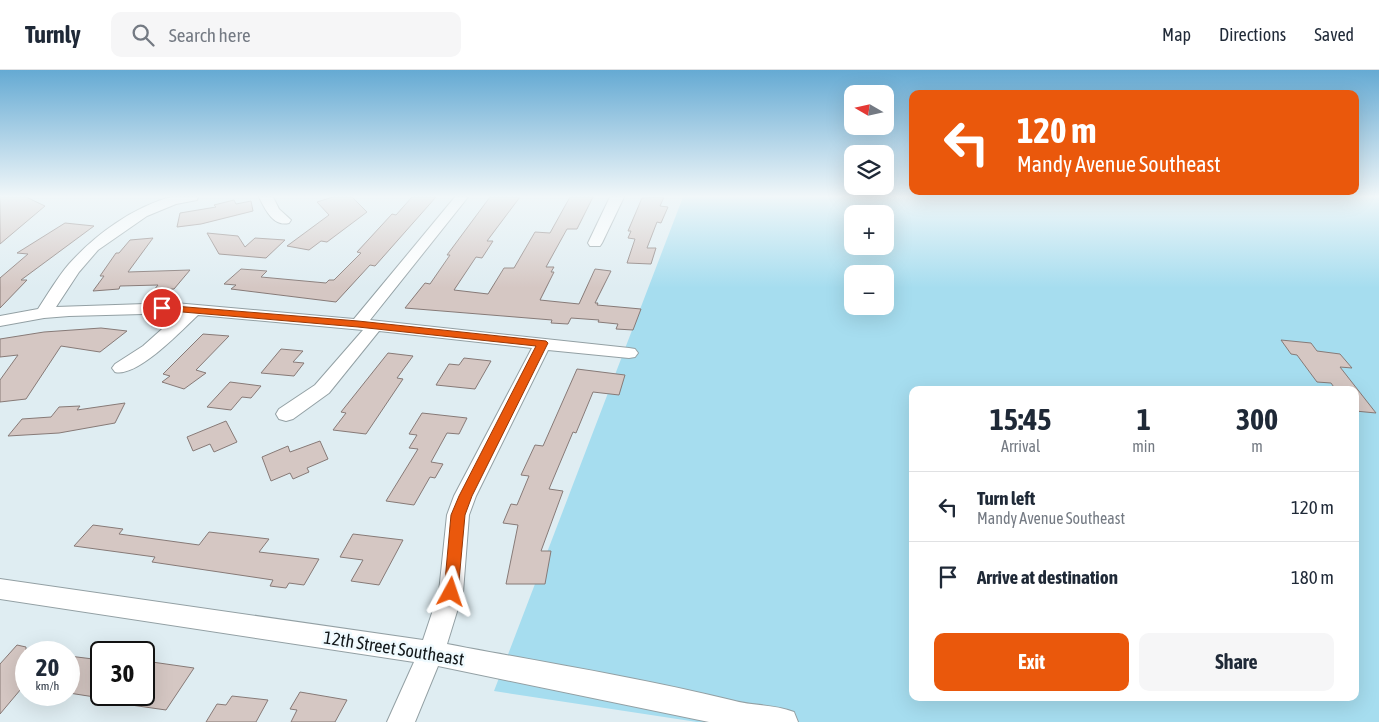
<!DOCTYPE html>
<html lang="en">
<head>
<meta charset="utf-8">
<style>
	:root { --surface:#fff; --page:#f6f6f7; --text:#1f2937; --muted:#747a83; --line:#e0e1e3; --accent:#ea580c }
	body { margin:0; font-family:"Asap Condensed",sans-serif; background:var(--page); color:var(--text); height:100vh; display:flex; flex-direction:column; font-size:19px; white-space:nowrap }
	* { box-sizing:border-box; margin:0 }
	p { font-size:16px; color:var(--muted) }
	.icon { flex:none; width:28px; height:28px; fill:none; stroke:currentColor; stroke-width:2; stroke-linecap:round; stroke-linejoin:round }
	.map { position:relative; flex:1; overflow:hidden }
	.panel { position:absolute; left:909px; top:316px; width:450px; height:315px; display:flex; flex-direction:column; background:var(--surface); border-radius:10px; box-shadow:0 5px 20px #0002 }
	.panel>* { flex:none }
	.top-card { position:absolute; left:909px; top:20px; width:450px; height:105px; border-radius:10px; box-shadow:0 5px 20px #0002; background:#ea580c; color:#fff; overflow:hidden }
	.needle { width:32px; rotate:279deg }
	.buttons { position:absolute; left:844px; top:15px; display:grid; gap:10px }
	.buttons a { display:grid; place-items:center; width:50px; height:50px; border-radius:10px; background:var(--surface); box-shadow:0 5px 20px #0002; font-size:25px }
	.speed { position:absolute; left:15px; top:571px; display:flex; gap:10px; font-size:25px; font-weight:700; text-align:center }
	.speed>* { display:grid; place-content:center; width:65px; height:65px; border-radius:50%; background:var(--surface); box-shadow:0 5px 20px #0002; line-height:1 }
	.speed small { font-size:12px; font-weight:400 }
	.speed .limit { border:2px solid #111; border-radius:8px; background:#fff; color:#111 }
	.pin { position:absolute; display:grid; place-items:center; width:42px; height:42px; color:#fff; margin:-21px; border:2px solid #fff; border-radius:50%; box-shadow:0 1px 5px #0007 }
	.me { position:absolute; width:55px; margin:-28px; rotate:5deg; stroke-linejoin:round; filter:drop-shadow(0 0 4px #0008) }
	.turn { display:flex; align-items:center; gap:18px; height:105px; padding:0 25px; font-size:22px }
	.turn .icon { width:65px; height:65px; stroke-width:2.5 }
	.turn b { display:block; font-size:35px; line-height:42px }
	.eta { display:flex; justify-content:space-evenly; align-items:center; height:85px; text-align:center }
	.eta b { font-size:30px; font-weight:700; line-height:35px }
	.action { display:flex; gap:10px; margin-top:auto; padding:10px 25px }
	.action a { flex:1; height:58px; border-radius:10px; background:var(--accent); color:#fff; font-size:20px; font-weight:700; line-height:58px; text-align:center }
	.action a+a { background:var(--page); color:var(--text) }
	ul { padding:0; list-style:none }
	li { display:flex; align-items:center; gap:15px; height:70px; padding:0 25px; border-top:1px solid var(--line) }
	li div { flex:1 }
	li b { display:block; font-size:19px }
	li em { font-style:normal }
	header { display:flex; align-items:center; gap:30px; box-sizing:border-box; height:70px; padding:0 25px; background:var(--surface); border-bottom:1px solid var(--line) }
	header strong { font-size:24px }
	nav { display:flex; gap:28px; margin-inline-start:auto; font-size:18px }
	.search { width:350px; height:45px; background:var(--page); display:flex; align-items:center; gap:12px; box-sizing:border-box; padding:0 18px; border-radius:10px; color:var(--muted); font-size:19px }
	.map>svg:first-child { display:block }
	.green { fill:#a6ddef; fill-rule:evenodd }
	.building { fill:#d5c7c3; stroke:#877a77 }
	.lines { fill:none; stroke-linecap:round; stroke-linejoin:round }
	.minor-casing { stroke:#93a0a4; stroke-width:2 }
	.minor { fill:#fff; fill-rule:evenodd }
	.route { fill:#ea580c; stroke:#983908 }
	.labels { text-anchor:middle; dominant-baseline:central; stroke-width:5; stroke-linejoin:round; paint-order:stroke }
	.near-street-label { font-size:18px; fill:#13181a; stroke:#effafe }
</style>
</head>
<body>
<header>
<strong>Turnly</strong>
<div class="search"><svg class="icon" aria-label="search" viewBox="0 0 24 24"><circle cx="10" cy="10" r="6"/><path d="M15 15l6 6"/></svg>Search here</div>
<nav><a>Map</a><a>Directions</a><a>Saved</a></nav>
</header>
<div class="map">
<svg width="1379" height="652" viewBox="0 0 1379 652">
	<rect width="100%" height="100%" fill="#dfedf2"/>
	<path class="green" d="M683,127H1379V652H697L494,621ZM852,144H885V176H852ZM852,204H885V236H852ZM912,320H1355V628H912Z"/>
	<g class="building">
		<path d="M0,127H26L45,136L0,174Z"/>
		<path d="M333,127H352L367,142L327,172L321,171L309,180L287,176L329,145L317,132Z"/>
		<path d="M412,127H436L375,196L370,195L336,232L231,219L236,215L224,214L241,199L267,201L261,207L326,213L329,210H334L361,183L357,182L392,144L396,145Z"/>
		<path d="M490,127H520L487,171H493L482,188L476,187L454,220L488,224L504,198H514L535,162L550,163L570,127H593L577,159H567L546,197H554L551,202H554L540,230L579,234L595,199L611,201L595,233H598L597,235L641,239L633,260L616,259L618,254L598,252L599,250L571,248L568,254L551,253L552,250L405,238L425,213L430,214L450,185H447Z"/>
		<path d="M664,127L660,136L668,137L661,153L657,152L647,178H656L651,194L627,193L635,169L628,168L631,161H628L642,128Z"/>
		<path d="M234,130L236,134L251,131L253,141L201,154L177,157L180,143L216,137L214,135Z"/>
		<path d="M65,153L94,156L21,210H27L0,238V208L28,184L17,183Z"/>
		<path d="M207,163L238,166L245,177L255,168L285,170L266,188L219,184Z"/>
		<path d="M153,168L128,202L190,200L174,219L154,220L158,215L120,216L119,219L93,221L104,206H100L116,183H119L130,170Z"/>
		<path d="M101,258L127,261L100,282L61,276L26,329L0,332V310L18,285L0,287V269L44,262Z"/>
		<path d="M203,264L229,266L196,300L206,303L184,319L162,312L170,306L163,304Z"/>
		<path d="M1281,270L1311,273L1317,281L1340,284L1352,298L1340,297L1376,343L1355,341V320H1336L1331,313L1317,312L1297,285L1291,284Z"/>
		<path d="M281,279L303,281L293,292L304,293L294,306L261,303Z"/>
		<path d="M388,283L413,286L397,308L403,309L366,364L333,360L346,343L341,342Z"/>
		<path d="M464,288L491,291L475,319L436,315L449,294L459,295Z"/>
		<path d="M577,299L625,305L619,325L593,322L576,363L573,362L549,419L563,421L541,481H551L545,514H506L518,455L503,453L511,434L517,435L529,406L521,405L535,375L543,376Z"/>
		<path d="M230,312L261,316L251,328L242,327L231,340L207,337Z"/>
		<path d="M125,333L115,353L59,363L8,366L22,349L51,347L59,337L80,336L77,340Z"/>
		<path d="M422,343L467,348L459,364L447,363L431,392L443,394L435,408L430,407L414,435L386,431L418,379L409,378L417,365L409,364Z"/>
		<path d="M226,351L237,372L214,382L210,374L193,381L187,367Z"/>
		<path d="M320,371L328,389L307,398L309,402L293,409L290,403L271,411L262,387L288,376L290,382Z"/>
		<path d="M93,455L123,459L119,464L199,475L209,462L269,469L259,482L319,489L304,515L289,513L286,518L270,516L273,510L152,492L155,487L74,476Z"/>
		<path d="M353,464L403,470L379,515L351,511L363,490L340,487Z"/>
		<path d="M17,575L26,577V613L0,644V594Z"/>
		<path d="M69,586L101,590V628L69,623Z"/>
		<path d="M152,592L194,598L166,640L117,633V625H144V603Z"/>
		<path d="M300,622L347,630L335,652H291L297,640L290,639Z"/>
		<path d="M232,626L268,630L256,652H206L217,634L226,635Z"/>
	</g>
	<g class="lines">
		<defs>
			<g id="minor">
				<path d="M171,127H198L197,130L176,134L147,146L98,180L79,202L56,237L175,233L354,249L455,127H468L370,250L629,278L635,279L638,283L635,287L629,288L548,280L476,426L469,445L463,522L447,574C541,592 637,607 731,630C751,636 774,634 794,642L798,652H709L438,596L415,652H387L414,592L0,529V509L423,570L439,522L447,445L454,426L532,278L379,261L329,323L293,349L286,351L279,349L276,344L279,339L315,315L363,260L198,245C182,260 137,308 115,302L112,298L115,294L143,276L180,243L69,246L44,248L0,256V246L38,239C48,224 57,208 69,194C95,165 133,137 171,127Z"/>
				<path d="M259,127H273L279,139L291,150L289,153C273,157 265,139 259,127Z"/>
				<path d="M610,127H624L602,173L600,176H590L588,173Z"/>
			</g>
		</defs>
		<use href="#minor" class="minor-casing"/>
		<use href="#minor" class="minor"/>
	</g>
	<linearGradient id="sky" x2="0" y2="1"><stop stop-color="#65aad3"/><stop offset="0.58" stop-color="#f1f7f9"/><stop offset="1" stop-color="#f1f7f9" stop-opacity="0"/></linearGradient>
	<rect width="1379" height="218" fill="url(#sky)"/>
	<path class="route" d="M162,235L358,251L546,271L548,273L472,426L465,445L458,522L456,527L451,529L446,527L444,522L451,445L459,426L536,276L358,257L159,240L157,238Z"/>
	<g class="labels">
		<g class="near-street-label">
			<text transform="translate(394 578) rotate(9)">12th Street Southeast</text>
		</g>
	</g>
</svg>
<div class="buttons">
<a><svg class="needle" viewBox="-14 -14 28 28"><path d="M0-13l5 13h-10z" fill="#e53935"/><path d="M0 13l5-13h-10z" fill="#747a83"/></svg></a>
<a><svg class="icon" aria-label="layers" viewBox="0 0 24 24"><path d="M12 4l9 5-9 5-9-5zM3 14l9 5 9-5"/></svg></a>
<a>+</a>
<a>−</a>
</div>
<div class="speed"><div>20<small>km/h</small></div><div class="limit">30</div></div>
<div class="pin" style="left:162px;top:238px;background:#d93025"><svg class="icon" aria-label="arrive" viewBox="0 0 24 24"><path d="M6 21V4h12l-3 4 3 4H6"/></svg></div>
<svg class="me" style="left:451px;top:522px" viewBox="-20 -20 40 40"><path d="M0-17L14 15 0 8-14 15z" fill="#ea580c" stroke="#fff" stroke-width="4"/></svg>
<div class="top-card">
<div class="turn"><svg class="icon" aria-label="left" viewBox="0 0 24 24"><path d="M17 20v-9H6M10 6l-5 5 5 5"/></svg><div><b>120 m</b>Mandy Avenue Southeast</div></div>
</div>
<section class="panel">
<div class="eta">
<div><b>15:45</b><p>Arrival</p></div>
<div><b>1</b><p>min</p></div>
<div><b>300</b><p>m</p></div>
</div>
<ul>
<li><svg class="icon" aria-label="left" viewBox="0 0 24 24"><path d="M17 20v-9H6M10 6l-5 5 5 5"/></svg><div><b>Turn left</b><p>Mandy Avenue Southeast</p></div><em>120 m</em></li>
<li><svg class="icon" aria-label="arrive" viewBox="0 0 24 24"><path d="M6 21V4h12l-3 4 3 4H6"/></svg><div><b>Arrive at destination</b></div><em>180 m</em></li>
</ul>
<div class="action"><a>Exit</a><a>Share</a></div>
</section>
</div>
</body>
</html>
